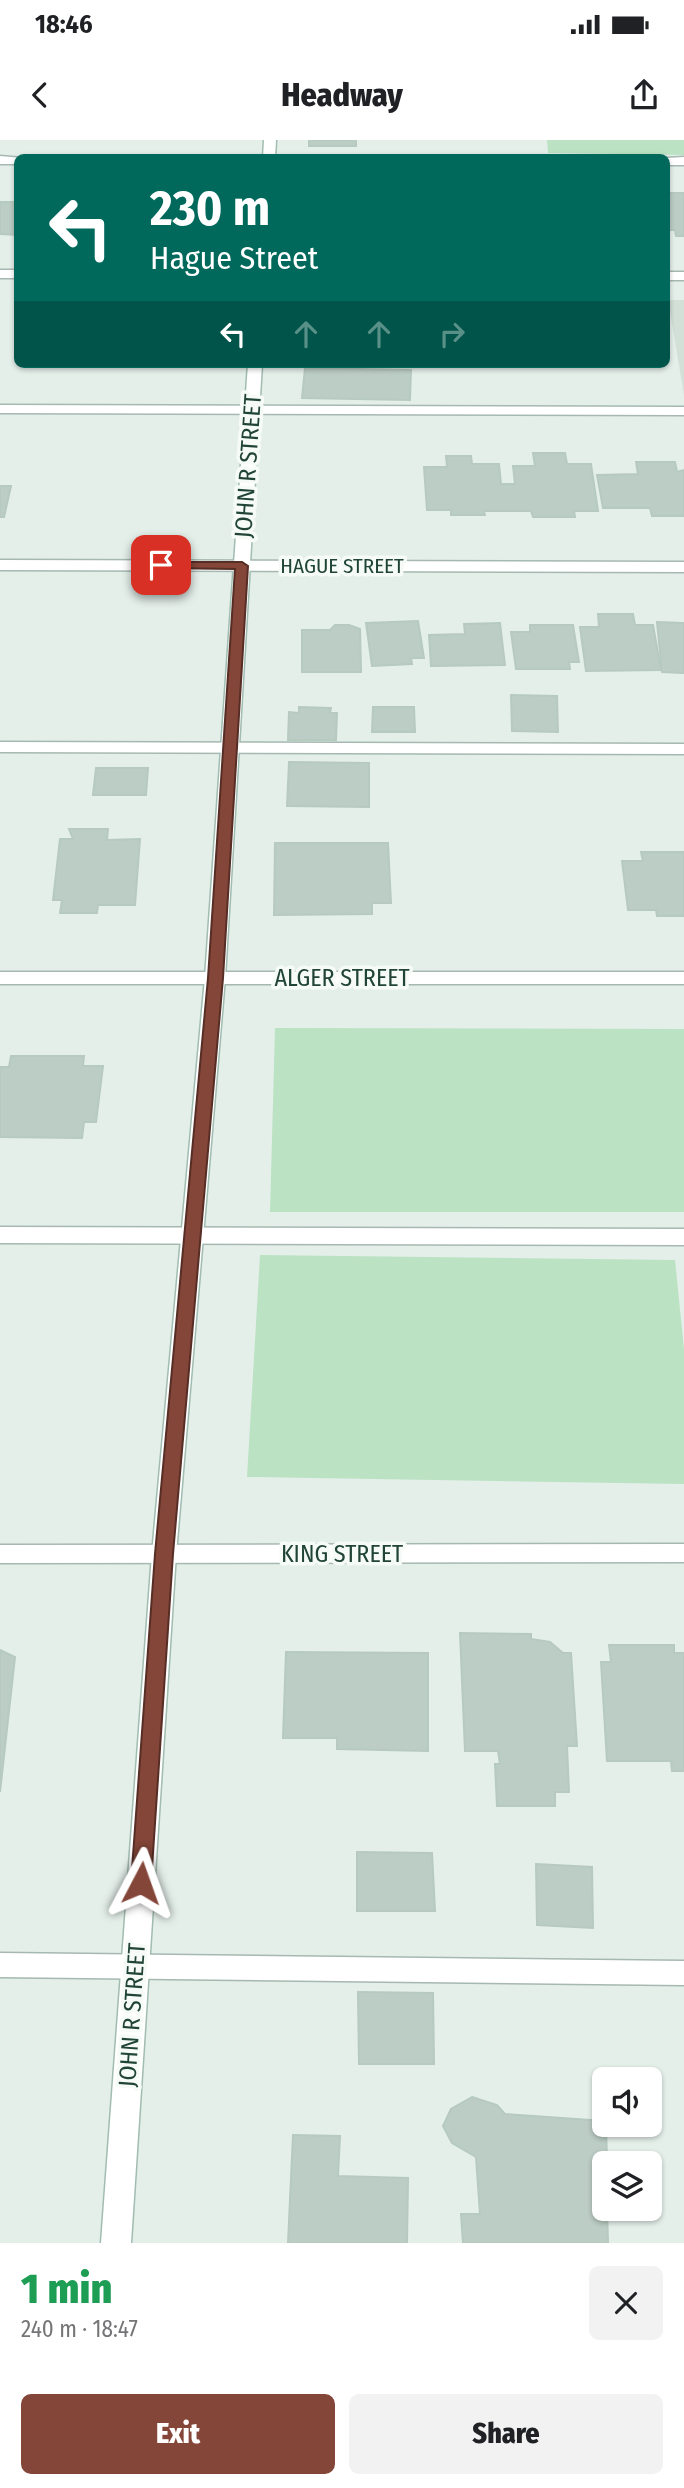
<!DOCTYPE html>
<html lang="en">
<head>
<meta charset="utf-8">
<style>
	:root { --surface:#fff; --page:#f2f2f2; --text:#202124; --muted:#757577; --accent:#844639 }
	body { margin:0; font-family:"Fira Sans Condensed",sans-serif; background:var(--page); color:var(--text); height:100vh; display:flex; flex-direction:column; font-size:26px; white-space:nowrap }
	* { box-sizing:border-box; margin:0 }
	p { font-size:23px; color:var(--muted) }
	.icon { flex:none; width:38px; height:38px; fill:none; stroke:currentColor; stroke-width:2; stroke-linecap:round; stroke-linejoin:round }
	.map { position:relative; height:2103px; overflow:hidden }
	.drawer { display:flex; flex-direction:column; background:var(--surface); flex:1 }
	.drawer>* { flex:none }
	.hud { position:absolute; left:14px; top:14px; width:656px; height:214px; border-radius:10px; box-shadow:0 2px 5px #0004; background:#00695c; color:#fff; overflow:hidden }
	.tools { position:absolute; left:592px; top:1927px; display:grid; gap:14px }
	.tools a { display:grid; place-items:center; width:70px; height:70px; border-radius:10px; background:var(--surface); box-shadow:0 2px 5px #0004; font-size:35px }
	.pin { position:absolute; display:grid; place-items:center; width:60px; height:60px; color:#fff; margin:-30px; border-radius:14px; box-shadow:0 4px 10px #0006 }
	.me { position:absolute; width:77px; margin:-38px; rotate:4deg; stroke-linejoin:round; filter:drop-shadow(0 0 5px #0008) }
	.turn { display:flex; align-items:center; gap:24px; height:147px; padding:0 21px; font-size:32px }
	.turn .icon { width:91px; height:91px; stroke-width:2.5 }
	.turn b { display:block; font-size:49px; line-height:60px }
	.lanes { display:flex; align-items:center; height:66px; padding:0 21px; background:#0003; justify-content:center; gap:35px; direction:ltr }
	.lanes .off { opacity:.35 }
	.round { display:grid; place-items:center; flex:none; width:74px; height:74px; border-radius:10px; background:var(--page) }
	.overview { display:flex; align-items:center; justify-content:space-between; height:119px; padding:0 21px }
	h1 { font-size:42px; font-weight:800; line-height:52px; color:#1e9e55 }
	.button { display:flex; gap:14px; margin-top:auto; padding:14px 21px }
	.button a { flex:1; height:80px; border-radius:10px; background:var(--accent); color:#fff; font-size:28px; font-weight:800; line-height:80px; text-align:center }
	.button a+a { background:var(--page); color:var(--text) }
	.status { display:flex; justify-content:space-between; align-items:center; height:49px; padding:0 35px; background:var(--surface); direction:ltr }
	.status svg { height:19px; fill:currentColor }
	header { display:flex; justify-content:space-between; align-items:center; height:91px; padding:0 21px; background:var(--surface); font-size:32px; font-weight:800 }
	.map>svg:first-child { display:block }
	.built { fill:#d2e0d8 }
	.green { fill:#bbe2c3 }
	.building { fill:#bccdc5; stroke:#b6cac0; stroke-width:2 }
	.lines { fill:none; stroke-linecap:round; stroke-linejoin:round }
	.lane-casing { stroke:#a6b8b1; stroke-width:3 }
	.street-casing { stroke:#a6b8b1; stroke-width:3 }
	.secondary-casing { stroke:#a1bcb1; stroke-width:3 }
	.lane { fill:#fff; fill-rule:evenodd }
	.street { fill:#fff; fill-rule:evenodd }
	.secondary { fill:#fff; fill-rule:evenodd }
	.route { fill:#844639; stroke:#562e25; stroke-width:2 }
	.labels { text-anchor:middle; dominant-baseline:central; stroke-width:7; stroke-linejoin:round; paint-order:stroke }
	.far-street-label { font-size:21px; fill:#214438; stroke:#f6fbf8 }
	.street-label { font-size:24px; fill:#214438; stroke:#f6fbf8 }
</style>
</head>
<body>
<div class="status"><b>18:46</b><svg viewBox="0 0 49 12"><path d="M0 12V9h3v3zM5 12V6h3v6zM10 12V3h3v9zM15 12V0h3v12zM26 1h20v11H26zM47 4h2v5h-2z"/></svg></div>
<header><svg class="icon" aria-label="back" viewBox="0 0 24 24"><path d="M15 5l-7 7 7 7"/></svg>Headway<svg class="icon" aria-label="share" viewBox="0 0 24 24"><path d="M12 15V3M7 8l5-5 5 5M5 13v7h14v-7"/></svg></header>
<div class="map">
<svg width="684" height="2103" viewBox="0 0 684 2103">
	<rect width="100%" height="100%" fill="#e4efea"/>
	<path class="built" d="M668,160H684V255Z"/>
	<g class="green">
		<path d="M547,0H684V15L548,13Z"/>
		<path d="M275,888L684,889V1072H270Z"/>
		<path d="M260,1115L675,1120L684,1209V1344L247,1337Z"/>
	</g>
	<g class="building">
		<rect x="309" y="0" width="47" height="6"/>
		<path d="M667,53H684V96H676L675,90H667Z"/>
		<path d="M0,62H18V95L0,94Z"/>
		<path d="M305,228L411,230L410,260L302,258Z"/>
		<path d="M533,313H565L567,324H591L598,371H574L575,377H533L531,371H484L485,375H451V370H427L424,327H447L446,316H471L472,324H499L501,344H515L513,326H535Z"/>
		<path d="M636,322H675L677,332L684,330V376H652L650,368H603L597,335L638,334Z"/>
		<path d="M0,346H11L4,377H0Z"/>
		<path d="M598,474H633L635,485H653L661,530L586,531L580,487H599Z"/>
		<path d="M418,481L424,518H411L412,524L372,526L366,483Z"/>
		<path d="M657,482L684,483V533L662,532Z"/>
		<path d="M500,483L505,525L431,526L429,495L465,494L464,484Z"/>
		<path d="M335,485H349L360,489L361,532H302V490H330Z"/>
		<path d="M530,485H573L579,522H569L570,529H516L511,492H530Z"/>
		<path d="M511,555L557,556L558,592L512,591Z"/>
		<path d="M299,567L331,568L330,573H337L336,600H288L289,572L299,573Z"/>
		<path d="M373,567H414L415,592H372Z"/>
		<path d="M289,622L369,623V667L287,666Z"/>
		<path d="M96,628H148L146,655H93Z"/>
		<path d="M69,689H108L107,700L140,699L135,765H98L97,773H60L62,760H53L60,699H73Z"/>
		<path d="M275,703H388L391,763H372V774L274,775Z"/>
		<path d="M641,712H684V776H657L656,770H628L622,721H643Z"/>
		<path d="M11,916H84L83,926H103L96,982H84L82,998L0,997V927H9Z"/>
		<path d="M460,1493L531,1494V1499L550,1502L563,1513H571L577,1606H567L569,1652H555V1666H497L495,1624H500L498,1611H465Z"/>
		<path d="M609,1505H674V1513H684V1631H672L671,1621H607L601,1522H611Z"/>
		<path d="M0,1510L15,1517L0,1652Z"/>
		<path d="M286,1512L428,1513V1611L337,1609V1598H283Z"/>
		<path d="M357,1712L432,1713L435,1771H357Z"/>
		<path d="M536,1724L592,1727L593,1788L537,1785Z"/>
		<path d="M358,1852L433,1853L434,1924H359Z"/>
		<path d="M472,1957L497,1965L505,1974L604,1981V1984H606L607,2023H604V2068H607L608,2103H463L461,2074H480L476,2017L452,2003L443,1986L451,1969Z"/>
		<path d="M293,1995L340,1996L338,2036L408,2038L407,2103H288Z"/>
	</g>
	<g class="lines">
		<defs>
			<g id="lane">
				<path d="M0,16L23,18H18V24H0Z"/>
				<path d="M684,17V25H667L666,18Z"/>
				<path d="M0,265L684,267V275L0,273Z"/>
				<path d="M0,602L684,604V614L0,612Z"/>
				<path d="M0,1087L684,1089V1105L0,1103Z"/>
				<path d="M0,1813L684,1821V1845L0,1837Z"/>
			</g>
			<g id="street">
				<rect x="0" y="130" width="18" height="8"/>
				<rect x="667" y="132" width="17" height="8"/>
				<path d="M0,420L684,422V432L0,430Z"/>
				<rect x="0" y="832" width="684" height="12"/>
				<path d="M684,1404V1422L0,1423V1405Z"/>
			</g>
			<g id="secondary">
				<path d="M264,0H276L275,18H263Z"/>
				<path d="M248,224H262L225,838L176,1414L131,2103H101L152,1414L205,838Z"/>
			</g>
		</defs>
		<use href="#lane" class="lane-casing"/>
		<use href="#street" class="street-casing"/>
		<use href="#secondary" class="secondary-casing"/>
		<use href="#lane" class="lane"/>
		<use href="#street" class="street"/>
		<use href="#secondary" class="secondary"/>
	</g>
	<path class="route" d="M161,422H242L248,426L223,838L173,1414L151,1743L148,1750L141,1752L134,1750L131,1743L155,1414L208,838L235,429L157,428L155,425Z"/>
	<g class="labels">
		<g class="far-street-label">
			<text x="342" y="426">HAGUE STREET</text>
		</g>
		<g class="street-label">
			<text transform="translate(248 326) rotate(-86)">JOHN R STREET</text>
			<text x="342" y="838">ALGER STREET</text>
			<text x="342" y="1414">KING STREET</text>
			<text transform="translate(132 1875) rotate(-86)">JOHN R STREET</text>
		</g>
	</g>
</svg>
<div class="tools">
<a><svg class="icon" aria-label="sound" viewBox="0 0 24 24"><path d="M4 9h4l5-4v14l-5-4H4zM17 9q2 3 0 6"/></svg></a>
<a><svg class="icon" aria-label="layers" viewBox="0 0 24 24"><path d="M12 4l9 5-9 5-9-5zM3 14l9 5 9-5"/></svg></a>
</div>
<div class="pin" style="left:161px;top:425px;background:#d93025"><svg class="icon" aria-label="arrive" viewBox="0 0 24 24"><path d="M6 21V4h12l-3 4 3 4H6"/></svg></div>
<svg class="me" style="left:141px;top:1743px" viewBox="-20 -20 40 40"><path d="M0-17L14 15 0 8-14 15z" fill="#844639" stroke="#fff" stroke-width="4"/></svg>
<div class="hud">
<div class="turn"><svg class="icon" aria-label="left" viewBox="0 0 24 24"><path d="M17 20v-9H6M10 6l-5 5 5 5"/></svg><div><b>230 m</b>Hague Street</div></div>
<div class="lanes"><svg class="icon" aria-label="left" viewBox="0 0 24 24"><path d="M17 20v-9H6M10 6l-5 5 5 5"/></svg><svg class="icon off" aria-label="ahead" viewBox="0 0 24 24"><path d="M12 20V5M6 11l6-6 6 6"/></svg><svg class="icon off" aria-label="ahead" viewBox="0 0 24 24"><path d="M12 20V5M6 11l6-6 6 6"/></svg><svg class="icon off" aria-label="right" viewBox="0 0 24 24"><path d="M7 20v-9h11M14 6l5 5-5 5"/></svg></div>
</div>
</div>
<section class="drawer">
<div class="overview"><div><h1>1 min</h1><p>240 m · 18:47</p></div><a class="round"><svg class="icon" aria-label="close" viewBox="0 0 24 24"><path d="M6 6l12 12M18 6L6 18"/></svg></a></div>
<div class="button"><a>Exit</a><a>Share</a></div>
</section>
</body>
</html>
